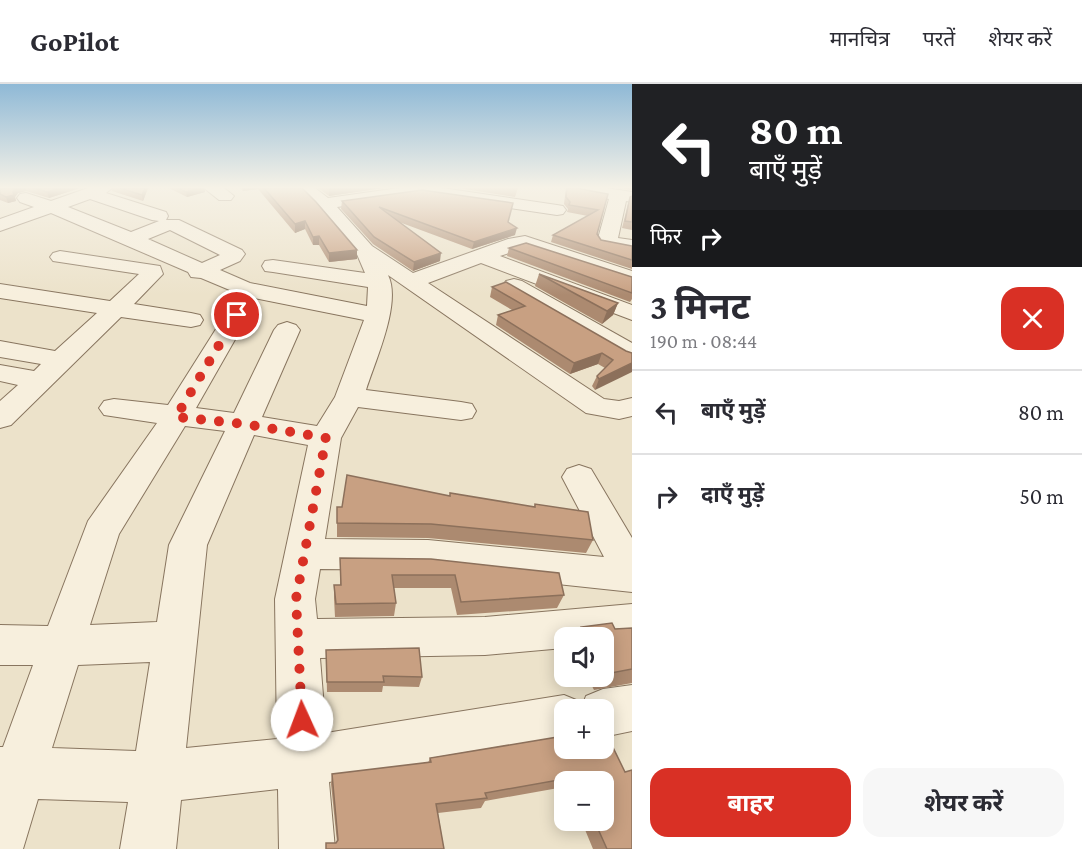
<!DOCTYPE html>
<html lang="hi">
<head>
<meta charset="utf-8">
<style>
	:root { --surface:#fff; --page:#f7f7f7; --text:#2b2b33; --muted:#7c7c81; --line:#e1e1e2; --accent:#d93025 }
	body { margin:0; font-family:"Crimson Pro","Noto Sans Devanagari",serif; background:var(--page); color:var(--text); height:100vh; display:flex; flex-direction:column; font-size:22px; white-space:nowrap }
	* { box-sizing:border-box; margin:0 }
	p { font-size:20px; color:var(--muted) }
	.icon { flex:none; width:33px; height:33px; fill:none; stroke:currentColor; stroke-width:2; stroke-linecap:round; stroke-linejoin:round }
	.map { position:relative; flex:1; overflow:hidden }
	.details { display:flex; flex-direction:column; background:var(--surface); width:450px }
	.details>* { flex:none }
	.top-card { background:#202124; color:#fff; overflow:hidden }
	.fabs { position:absolute; left:554px; top:543px; display:grid; gap:12px }
	.fabs a { display:grid; place-items:center; width:60px; height:60px; border-radius:12px; background:var(--surface); box-shadow:0 3px 15px #0003; font-size:30px }
	.pin { position:absolute; display:grid; place-items:center; width:51px; height:51px; color:#fff; margin:-26px; border:3px solid #fff; border-radius:50%; box-shadow:0 2px 6px #0007 }
	.me { position:absolute; width:66px; margin:-33px; rotate:358deg; stroke-linejoin:round; filter:drop-shadow(0 0 4px #0008) }
	.turn { display:flex; align-items:center; gap:21px; height:126px; padding:0 18px; font-size:27px }
	.turn .icon { width:78px; height:78px; stroke-width:2.5 }
	.turn b { display:block; font-size:42px; line-height:51px }
	.then { display:flex; align-items:center; height:57px; padding:0 18px; background:#0003; gap:12px; font-size:22px }
	.round { display:grid; place-items:center; flex:none; width:63px; height:63px; border-radius:18px; background:var(--page) }
	.summary { display:flex; align-items:center; justify-content:space-between; height:102px; padding:0 18px }
	h1 { font-size:36px; font-weight:700; line-height:45px }
	.primary-button { display:flex; gap:12px; margin-top:auto; padding:12px 18px }
	.primary-button a { flex:1; height:69px; border-radius:18px; background:var(--accent); color:#fff; font-size:24px; font-weight:700; line-height:69px; text-align:center }
	.primary-button a+a { background:var(--page); color:var(--text) }
	ul { padding:0; list-style:none }
	li { display:flex; align-items:center; gap:18px; height:84px; padding:0 18px; border-top:2px solid var(--line) }
	li div { flex:1 }
	li b { display:block; font-size:22px }
	li em { font-style:normal }
	header { display:flex; align-items:center; gap:36px; box-sizing:border-box; height:84px; padding:0 30px; background:var(--surface); border-bottom:2px solid var(--line) }
	header strong { font-size:28px }
	nav { display:flex; gap:33px; margin-inline-start:auto; font-size:21px }
	main { display:flex; flex:1; min-height:0 }
	.map>svg:first-child { display:block }
	.lines { fill:none; stroke-linecap:round; stroke-linejoin:round }
	.minor-casing { stroke:#88755f; stroke-width:2 }
	.minor { fill:#f7efdd; fill-rule:evenodd }
	.wall { fill:#ac8a70 }
	.shaded-wall { fill:#8c705b }
	.building { fill:#c8a082; stroke:#8c705b; stroke-width:1.5 }
	.route { stroke:#d93025; stroke-width:10; stroke-dasharray:0 18 }
</style>
</head>
<body>
<header>
<strong>GoPilot</strong>
<nav><a>मानचित्र</a><a>परतें</a><a>शेयर करें</a></nav>
</header>
<main>
<div class="map">
<svg width="632" height="765" viewBox="0 0 632 765">
	<rect width="100%" height="100%" fill="#ece2ca"/>
	<g class="lines">
		<defs>
			<g id="minor">
				<path d="M0,104H10L8,108L0,110Z"/>
				<path d="M88,104H112L106,109L166,128L168,132L166,136H179L242,166L245,170L240,177L220,186L250,199L367,222L368,203L273,188L265,187L262,182L265,177L273,176L365,189L356,168L318,124L297,104H315L328,114L399,104H442L557,121L563,122L566,126L563,130L557,131L421,111L337,123L372,162L413,189L508,155L525,152L632,187V201L524,164L500,172L632,221V236L481,179L428,199L604,315L619,317L632,314V332L619,335L586,329L388,191C402,219 375,277 366,306L461,318L472,320L476,327L472,334L461,336L358,323L341,354L325,455L428,456L604,473L562,393L567,385L579,381L591,385L632,454V508L428,486L320,485L315,515L317,535L485,533L632,520V558L603,560V554H564V564L485,571L320,574L326,649L564,611L581,618L582,622L586,612L603,605L632,601V647L603,653V626H564V659L329,698L335,765H279L278,705L181,716L176,765H120L128,718L38,715L23,765H0V663H3L33,581H0V541L48,542L88,437L157,339L104,331L99,324L104,317L114,315L168,321L228,226L237,224L246,226L249,231L196,324L234,329L274,246L278,241L287,238L296,241L300,246L262,333L317,342L335,313L364,236L244,212L201,194L191,193L188,188L51,129L0,147V135L34,123L20,118L17,114L20,110L26,109L51,117ZM90,115L152,136L159,137L131,148L68,123ZM170,146L220,171L202,179L148,155ZM185,342L225,347L169,461L157,538L90,541L119,450ZM254,351L308,361L275,515L277,655L186,664L207,461ZM150,578L136,667L52,664L78,581Z"/>
				<path d="M204,104H224L234,112L231,116H219Z"/>
				<path d="M578,104H606L632,108V118L626,117L618,154L632,156V168L600,162L597,158L609,115L579,110Z"/>
				<path d="M60,167L160,182L163,190L134,220L191,229L200,231L203,236L200,241L191,243L121,233L11,341L0,344V317L18,301L0,297V281L34,287L41,280L0,273V257L55,267L97,229L0,214V200L110,217L139,190L53,177L50,173L53,169Z"/>
				<path d="M514,195L522,197L632,259V278L623,276L506,207L503,202L506,197Z"/>
			</g>
		</defs>
		<use href="#minor" class="minor-casing"/>
		<use href="#minor" class="minor"/>
	</g>
	<g class="wall">
		<path d="M6,104H80L49,114L26,107L18,109L15,113L16,117L8,119L0,116V105Z"/>
		<path d="M111,104H148L143,117L112,107Z"/>
		<path d="M169,104H204L205,108L187,113Z"/>
		<path d="M241,104H302L357,175L329,178L319,161H313L305,145L295,149L258,105L243,107Z"/>
		<path d="M318,104H383L329,112Z"/>
		<path d="M458,104H518L515,113Z"/>
		<path d="M566,104H580L581,105L608,110L597,150L601,156L632,162V185L551,158L553,151L588,132L567,128L568,125L564,120Z"/>
		<path d="M619,104H632V106Z"/>
		<path d="M632,112V146L622,144L628,120L630,113Z"/>
		<path d="M342,117L508,139L515,151L472,165L399,138L440,177L413,187L373,160L341,125Z"/>
		<path d="M509,164L632,193V215L630,218L507,172Z"/>
		<path d="M539,190L618,219L613,231L602,240L535,202Z"/>
		<path d="M492,203L626,267L595,306L592,302L597,292L605,284L598,280L570,290L496,241L498,231L512,226L490,213Z"/>
		<path d="M535,420L593,456L586,469L428,454L337,453V423H534Z"/>
		<path d="M340,474L431,475L564,511L557,524L457,531L451,504H394L396,519L394,532L335,533L334,514V501H340Z"/>
		<path d="M581,543L615,545L632,544V599L594,606L587,592H603V554H574Z"/>
		<path d="M326,566L422,593L419,603L383,602L382,608H327Z"/>
		<path d="M603,643L625,688L632,686V765H593L581,736H603V698H564V703L485,717L481,724L438,729L444,765H326V759H336L337,758L331,700L332,690L428,679L430,674L564,652V664H603Z"/>
	</g>
	<g class="shaded-wall">
		<path d="M15,104H25L26,107L18,109L15,113L16,117L8,119L6,113L13,108Z"/>
		<path d="M59,104H80L49,114L47,108Z"/>
		<path d="M145,104H148L143,117L142,111Z"/>
		<path d="M199,104H204L205,108L187,113L186,108Z"/>
		<path d="M242,104H258V105L243,107Z"/>
		<path d="M329,104H383L329,112Z"/>
		<path d="M305,137V145L295,149V140Z"/>
		<path d="M517,144L515,151L472,165L474,158Z"/>
		<path d="M319,152V161H313V153Z"/>
		<path d="M357,166V175L329,178V169Z"/>
		<path d="M441,169L440,177L413,187L414,178Z"/>
		<path d="M618,219L613,231L602,240L607,227Z"/>
		<path d="M602,269L598,280L570,290L574,279Z"/>
		<path d="M632,279V288L595,306L599,295Z"/>
	</g>
	<g class="building">
		<path d="M6,104H15L13,108L14,111L6,113L0,110V105Z"/>
		<path d="M34,104H59L47,108Z"/>
		<path d="M120,104H145L142,111Z"/>
		<path d="M178,104H199L186,108Z"/>
		<path d="M264,104H302L316,118L357,166L329,169L319,152L313,153L305,137L295,140Z"/>
		<path d="M567,104H580L581,105L608,110L597,150L601,156L632,162V176L553,151L598,126L569,121L570,118L566,113Z"/>
		<path d="M422,106L513,119L508,138L517,144L474,158L379,123L441,169L414,178L374,153L342,117Z"/>
		<path d="M632,112V138L625,137L630,113Z"/>
		<path d="M526,159L632,193V209L509,164Z"/>
		<path d="M539,190L618,219L607,227Z"/>
		<path d="M506,198L626,267L632,269V279L599,295L597,292L613,276L602,269L574,279L498,231L525,222L492,203Z"/>
		<path d="M347,391L450,412V409L535,423V420L588,428L593,456L431,440L337,439V423H342Z"/>
		<path d="M340,474L431,475L559,489L564,511L461,518L455,491H392L396,519L336,520L334,501H341Z"/>
		<path d="M612,539L615,545L632,544V585L606,590L603,585V554H586L581,543Z"/>
		<path d="M419,564L422,593L383,592L384,598H327L326,566Z"/>
		<path d="M603,643L625,688L632,686V765H607L594,736H603V698H577L575,693L485,709L487,714L436,720L444,765H326V759H336L338,756L332,690L431,678L430,674L564,652V664H603Z"/>
	</g>
	<linearGradient id="sky" x2="0" y2="1"><stop stop-color="#8fb9d6"/><stop offset="0.49" stop-color="#f6f2e7"/><stop offset="1" stop-color="#f6f2e7" stop-opacity="0"/></linearGradient>
	<rect width="632" height="211" fill="url(#sky)"/>
	<g class="lines">
		<path class="route" d="M237,231L176,333L245,340L326,354L296,515L302,636"/>
	</g>
</svg>
<div class="fabs">
<a><svg class="icon" aria-label="sound" viewBox="0 0 24 24"><path d="M4 9h4l5-4v14l-5-4H4zM17 9q2 3 0 6"/></svg></a>
<a>+</a>
<a>−</a>
</div>
<div class="pin" style="left:237px;top:231px;background:#d93025"><svg class="icon" aria-label="arrive" viewBox="0 0 24 24"><path d="M6 21V4h12l-3 4 3 4H6"/></svg></div>
<svg class="me" style="left:302px;top:636px" viewBox="-20 -20 40 40"><circle r="19" fill="#fff"/><path d="M0-13L10 11 0 6-10 11z" fill="#d93025"/></svg>
</div>
<section class="details">
<div class="top-card">
<div class="turn"><svg class="icon" aria-label="left" viewBox="0 0 24 24"><path d="M17 20v-9H6M10 6l-5 5 5 5"/></svg><div><b>80 m</b>बाएँ मुड़ें</div></div>
<div class="then">फिर<svg class="icon" aria-label="right" viewBox="0 0 24 24"><path d="M7 20v-9h11M14 6l5 5-5 5"/></svg></div>
</div>
<div class="summary"><div><h1>3 मिनट</h1><p>190 m · 08:44</p></div><a class="round" style="background:#d93025;color:#fff"><svg class="icon" aria-label="close" viewBox="0 0 24 24"><path d="M6 6l12 12M18 6L6 18"/></svg></a></div>
<ul>
<li><svg class="icon" aria-label="left" viewBox="0 0 24 24"><path d="M17 20v-9H6M10 6l-5 5 5 5"/></svg><div><b>बाएँ मुड़ें</b></div><em>80 m</em></li>
<li><svg class="icon" aria-label="right" viewBox="0 0 24 24"><path d="M7 20v-9h11M14 6l5 5-5 5"/></svg><div><b>दाएँ मुड़ें</b></div><em>50 m</em></li>
</ul>
<div class="primary-button"><a>बाहर</a><a>शेयर करें</a></div>
</section>
</main>
</body>
</html>
